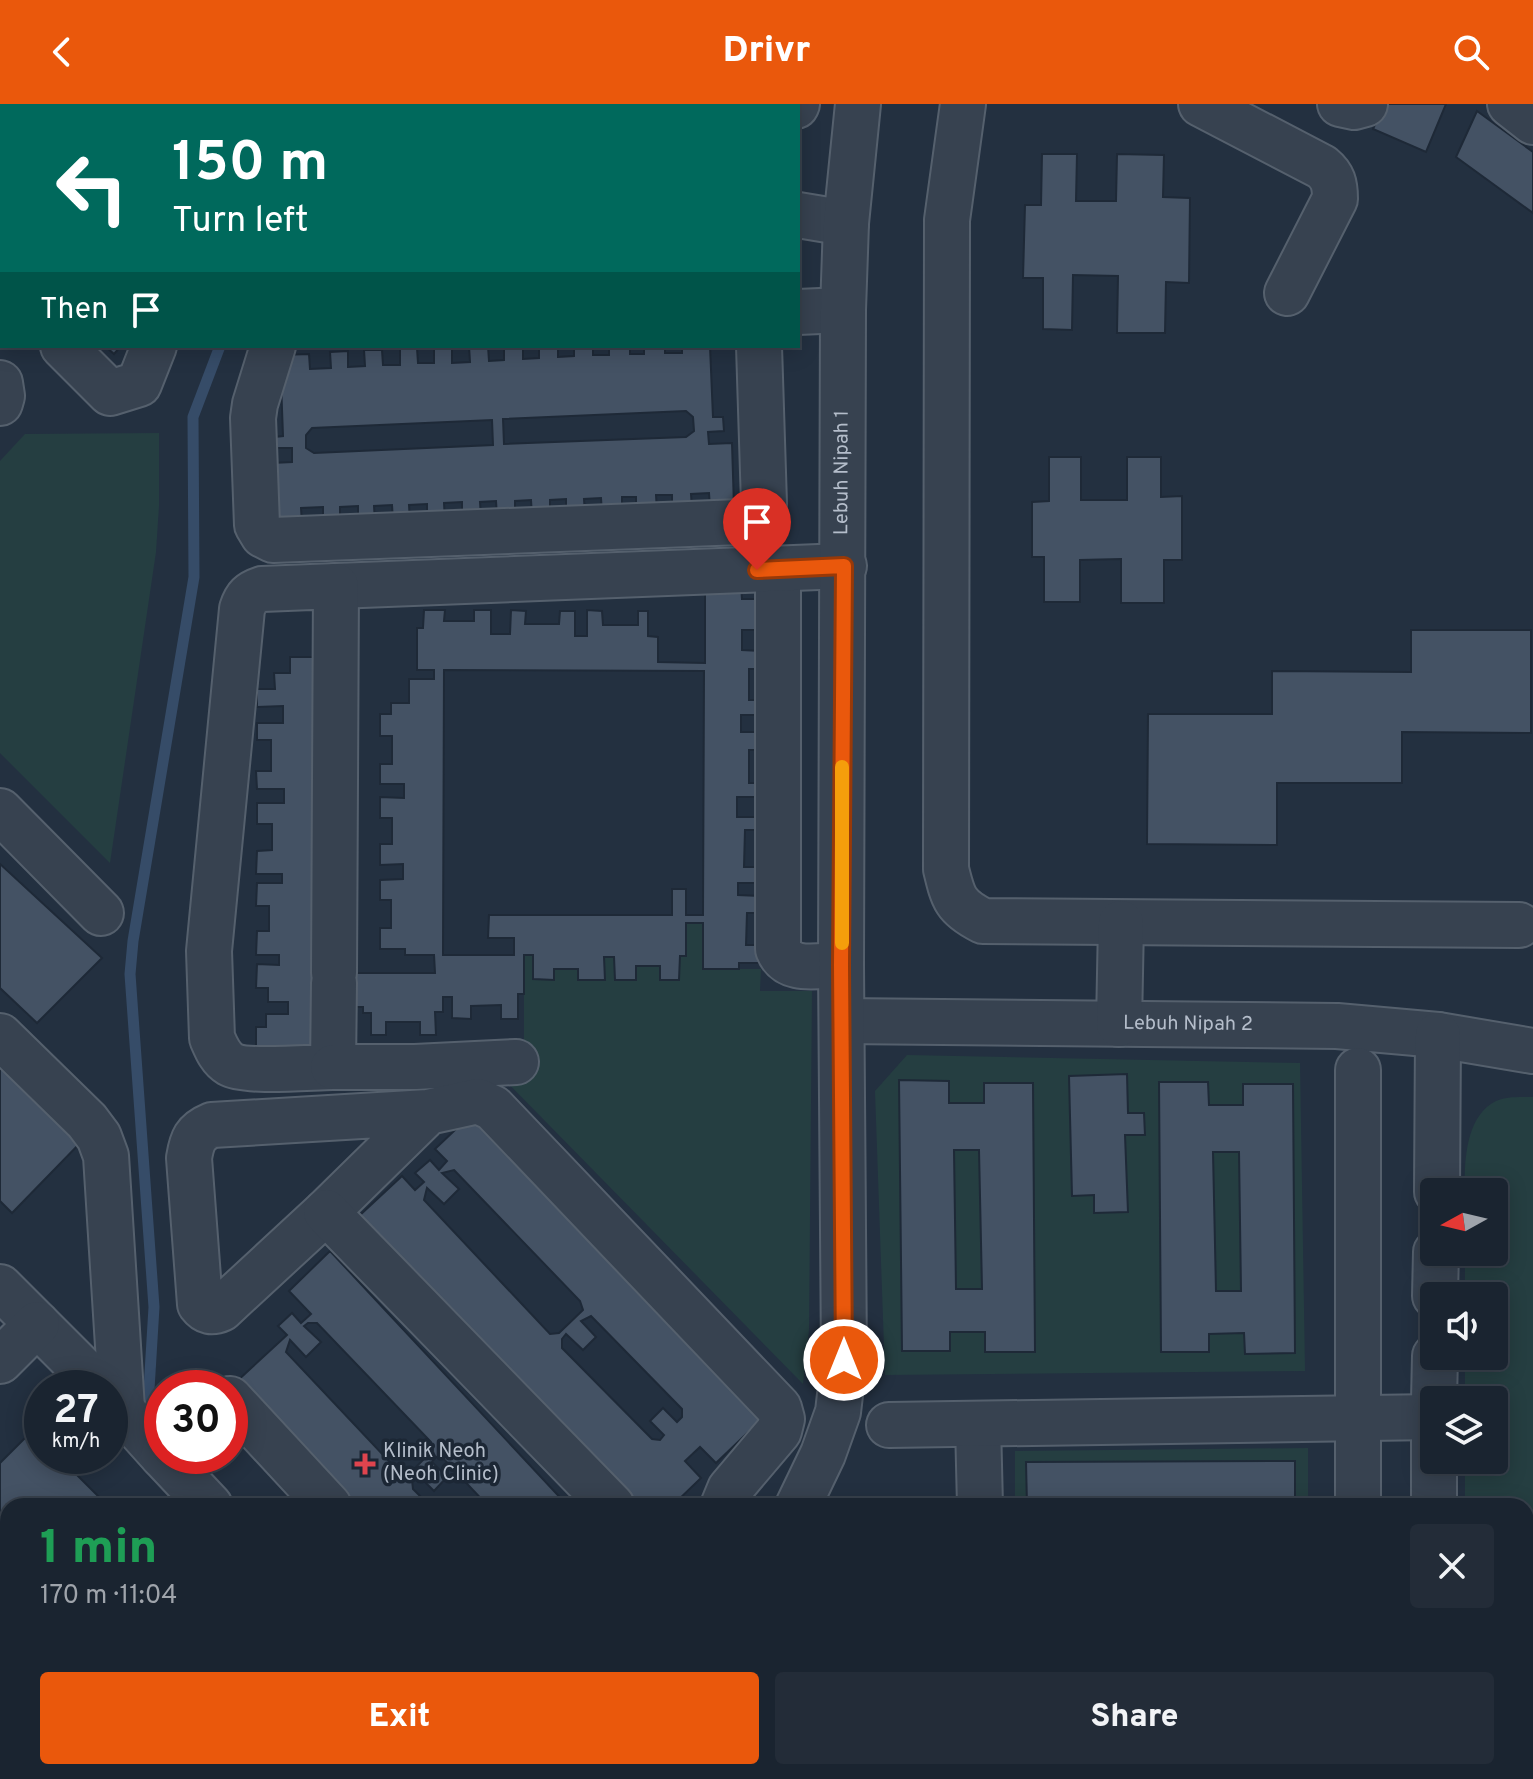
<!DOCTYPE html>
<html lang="en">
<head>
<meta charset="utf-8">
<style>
	:root { --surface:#1a2430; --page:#232c38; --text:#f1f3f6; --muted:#9fa4ab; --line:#38414c; --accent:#ea580c }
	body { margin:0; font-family:Overpass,sans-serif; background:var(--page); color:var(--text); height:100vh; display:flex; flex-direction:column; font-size:30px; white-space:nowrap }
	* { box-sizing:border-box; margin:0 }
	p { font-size:26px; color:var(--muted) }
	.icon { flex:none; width:44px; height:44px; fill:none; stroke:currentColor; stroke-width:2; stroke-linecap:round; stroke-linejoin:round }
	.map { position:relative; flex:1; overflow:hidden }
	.panel { position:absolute; left:0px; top:1394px; width:1534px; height:282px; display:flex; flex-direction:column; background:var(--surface); border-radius:24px 24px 0 0; box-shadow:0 4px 20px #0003,0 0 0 2px var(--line) }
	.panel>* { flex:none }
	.hud { position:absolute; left:0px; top:0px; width:800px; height:244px; box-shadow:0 4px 20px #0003,0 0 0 2px var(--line); background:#00695c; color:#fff; overflow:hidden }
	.needle { width:52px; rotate:262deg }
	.controls { position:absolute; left:1420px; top:1074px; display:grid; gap:16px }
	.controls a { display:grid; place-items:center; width:88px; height:88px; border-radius:8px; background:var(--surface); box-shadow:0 4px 20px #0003,0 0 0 2px var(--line); font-size:40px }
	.speed { position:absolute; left:24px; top:1266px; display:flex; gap:16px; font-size:40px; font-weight:700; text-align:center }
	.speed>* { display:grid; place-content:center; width:104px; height:104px; border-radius:50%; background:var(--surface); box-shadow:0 4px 20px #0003,0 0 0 2px var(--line); line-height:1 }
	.speed small { font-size:20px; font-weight:400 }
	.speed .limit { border:12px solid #d22; background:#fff; color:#111 }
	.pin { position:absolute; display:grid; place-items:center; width:68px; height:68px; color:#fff; margin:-82px -34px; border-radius:50% 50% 50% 0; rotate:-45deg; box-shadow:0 0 8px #0007 }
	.pin .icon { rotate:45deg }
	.me { position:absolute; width:88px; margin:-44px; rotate:0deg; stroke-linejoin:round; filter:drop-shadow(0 0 6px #0008) }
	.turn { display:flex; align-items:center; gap:28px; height:168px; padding:0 40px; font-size:36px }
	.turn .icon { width:104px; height:104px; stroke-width:2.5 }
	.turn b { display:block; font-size:56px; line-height:68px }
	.then { display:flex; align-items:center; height:76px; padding:0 40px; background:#0003; gap:16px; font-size:30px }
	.round { display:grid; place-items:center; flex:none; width:84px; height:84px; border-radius:8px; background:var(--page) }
	.summary { display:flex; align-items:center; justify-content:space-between; height:136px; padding:0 40px }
	h1 { font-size:48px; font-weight:800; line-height:60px; color:#1e9e55 }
	.button { display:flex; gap:16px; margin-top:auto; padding:16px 40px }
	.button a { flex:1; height:92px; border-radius:8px; background:var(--accent); color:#fff; font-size:32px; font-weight:800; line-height:92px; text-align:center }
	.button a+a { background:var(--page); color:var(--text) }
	header { display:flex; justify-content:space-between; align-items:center; height:104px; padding:0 40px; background:var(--accent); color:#fff; font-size:36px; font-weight:800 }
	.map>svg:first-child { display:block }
	.green { fill:#253e41 }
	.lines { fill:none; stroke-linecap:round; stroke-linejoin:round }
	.stream { stroke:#364c68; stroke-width:11 }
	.building { fill:#445264; stroke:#1e2937; stroke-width:2; fill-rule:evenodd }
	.minor-casing { stroke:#55606d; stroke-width:48 }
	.minor { stroke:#374250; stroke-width:44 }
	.route-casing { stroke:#983908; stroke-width:20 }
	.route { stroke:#ea580c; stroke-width:14 }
	.slow { stroke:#f59e0b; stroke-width:14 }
	.health-dot { fill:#e0444e; stroke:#1c2735; stroke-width:3 }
	.labels { text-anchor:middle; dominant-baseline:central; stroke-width:7; stroke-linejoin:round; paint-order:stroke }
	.street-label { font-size:20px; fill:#b4bdca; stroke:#1c2735 }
	.poi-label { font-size:20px; fill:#b4bdca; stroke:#1c2735; text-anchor:start }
</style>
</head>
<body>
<header><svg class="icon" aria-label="back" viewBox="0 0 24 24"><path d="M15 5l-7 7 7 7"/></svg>Drivr<svg class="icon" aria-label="search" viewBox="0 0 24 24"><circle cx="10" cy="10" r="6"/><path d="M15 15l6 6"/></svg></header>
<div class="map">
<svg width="1533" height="1675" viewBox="0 0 1533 1675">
	<rect width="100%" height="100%" fill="#233040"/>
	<g class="green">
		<path d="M159,329V402L156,448L110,759L0,649V357L25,330Z"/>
		<path d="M686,819H703V865H761L760,887H812L809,1226L803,1280L501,972L524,971V851H533L534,875L553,876L554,865H578V876H604V853H614L636,862H660V876H679L680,852Z"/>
		<path d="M907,951L1300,959L1305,1267L885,1271L875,987Z"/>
		<path d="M1533,993V1675H1466V1668H1526V1402H1465V1356H1494V1296H1465V1252H1494V1192H1465V1148H1494V1088H1465C1464,1060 1465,1012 1496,997C1506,992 1522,993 1533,993Z"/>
		<path d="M1308,1344V1402H1015V1347Z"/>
		<rect x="1018" y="1668" width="294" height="7"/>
	</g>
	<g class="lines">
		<g class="stream">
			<path d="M309,2L310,0"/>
			<path d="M148,1302L154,1203L130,870L133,837L194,473L193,313L220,242"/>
			<path d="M210,1668L211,1675"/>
		</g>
	</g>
	<g class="building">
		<path d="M74,0H197L199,2H73Z"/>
		<path d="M650,0H721L718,2Z"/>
		<path d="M1384,0H1446L1426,48L1373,25Z"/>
		<path d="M1477,7L1533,48V109L1456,53Z"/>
		<path d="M1042,50H1077L1076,97H1116L1117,50L1164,51L1163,93L1190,94L1189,179L1166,178L1165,229H1117L1118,172L1073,171L1072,226L1043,225V174H1023L1025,101H1041Z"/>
		<path d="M0,65L2,67V169L0,167Z"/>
		<path d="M105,242H121L114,250Z"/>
		<path d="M452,242V259L470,258L469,242H488L489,257L504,256V242H523V255L539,254V242H558V253L574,252V242H593V251H609V242H630V250H644V242H665V249H682V242H710L713,313H723L724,327L708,328L709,340L732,339L734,403L710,404L709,389L691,390L692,405L672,406V391H656L657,407L636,408V393H622V409L602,410L601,394L584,395L585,410L566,411V395L550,396V411L532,412L531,396L515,397V412L497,413L496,397L480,398L481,413L462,414V398L444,399L445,416H427V400L409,401L410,417H393L392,401L374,402L375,417L358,418V402L340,403V418L323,419V403L301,404L302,419L273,420L271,359L292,358V344H274V333L283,332L280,251L309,250L310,265L331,264L330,248L348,247V263L365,262L364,246H382L383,261H400V244H417L418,259H434V243ZM686,307L693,313L694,327L686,333L504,340L503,315ZM492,316L493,341L314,349L306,344V331L312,324Z"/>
		<path d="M1049,353H1081V396H1127V353H1161V393L1182,392V456H1164V499H1121V455L1080,456V498H1044V453H1032V398L1049,397Z"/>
		<path d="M705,481H741L742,495H755V510L762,511V526H742V546L762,547V565H749V596H762V611H741V628H761V646H749V679H761L762,693H737V713H761V726H745L744,763H761V779H738V791L761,792L760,809H747L746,841H760V859H739V865H703V819H686V852H680L679,876H660V862H636V876H615L614,853H604L605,876H578V865H554V876L533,875V851H524V890H518V915H501V901L471,902V915L452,914V893H443V908H435L436,931H420V918H386V931H371V909H363V903H346L322,953L256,947V923H266V910H288V898H268V884H256L257,860L279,861V851H256L257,827H269V802H256L257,779H282V770H256L257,747L272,746V720H257V699H284V685H257L256,667H271V636H257V619H283V602L257,603V585H275L274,569H290V553H322L334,869H435L434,851H405V845H380V824H391V796H380V776L403,775V760L380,761V740H392V714H380V693L404,694V680H380V660H392V632H380V610H391V599H409V575H434V566H417V524H423L424,506H445L444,517H474V506H491V530H510L511,506L526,507L525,520H559L560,507H575V532H587V506L602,507L603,521H638V507H648V532L658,533V558L705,559ZM444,566L704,567L703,811H686V785H672V811H489L488,834H514V851H443Z"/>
		<path d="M1411,526H1531V629L1402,628V679H1277V741L1147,740L1148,610H1272V567L1411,568Z"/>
		<path d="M0,760L102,854L37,919L0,884Z"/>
		<path d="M0,950L85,1034L12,1109L0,1097Z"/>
		<path d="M1127,970L1128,1009H1144L1145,1031H1125L1128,1108L1094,1109V1091L1072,1092L1069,972Z"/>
		<path d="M899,976L949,977V999H984V979H1033L1035,1248H985V1228H950V1247H902ZM954,1046H979L982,1185H956Z"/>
		<path d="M1159,978H1208L1209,1001H1243V980H1293L1295,1249L1245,1250L1244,1229L1209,1230V1248H1161ZM1213,1048H1239L1241,1187H1216Z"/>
		<path d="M475,1007L764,1313L716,1359L700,1343L685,1357L701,1374L672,1402H632L359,1112L402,1072L415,1086L424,1078L415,1069L430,1056L439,1066L447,1057L435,1045ZM454,1066L580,1197L583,1206L559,1229L550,1230L424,1096L427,1084L444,1100L459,1085L442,1069ZM591,1212L682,1305V1313L677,1318L663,1304L650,1317L664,1331L660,1336L652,1335L562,1244V1235L566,1230L583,1246L596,1233L581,1217Z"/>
		<path d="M330,1147L568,1402H488L441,1352L436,1353L432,1358L447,1373L434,1387L418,1371L412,1376L413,1385L430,1402H349L235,1279L287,1231L278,1222L292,1209L301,1219L311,1210L289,1187ZM308,1219H317L431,1338L433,1346L410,1369L401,1370L286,1248L290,1236L306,1253L321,1238L304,1222Z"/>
		<path d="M33,1326L42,1336V1352H58L103,1397L98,1402H8V1427L0,1419V1359Z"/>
		<path d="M1295,1357V1402H1027L1026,1358Z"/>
		<path d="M0,1472L8,1480V1597L0,1589Z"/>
		<path d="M237,1668H383L389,1675H239Z"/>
		<path d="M671,1668H676L691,1675H664Z"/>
		<path d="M706,1668H921L919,1670L923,1675H888L883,1670L877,1675H699Z"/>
		<rect x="1036" y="1668" width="55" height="7"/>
		<rect x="1116" y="1668" width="54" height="7"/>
	</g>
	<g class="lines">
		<defs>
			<g id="minor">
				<path d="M488,0L489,2"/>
				<path d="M963,0L947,116L946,765C953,794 955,803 983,817L1519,821"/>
				<path d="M1201,0L1322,63C1333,72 1335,80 1335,95L1287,189"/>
				<path d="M1340,0L1354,3L1365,0"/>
				<path d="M1510,0L1533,18"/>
				<path d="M247,2L248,0"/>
				<path d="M796,2L797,0"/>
				<path d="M798,111L846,119"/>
				<path d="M0,180L2,182"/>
				<path d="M798,208L843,206"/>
				<path d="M63,242L110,289L139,280L154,242"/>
				<path d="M273,242L255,300L253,314L257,421L263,431L273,436L741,418L759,412L764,400L759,242"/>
				<path d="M0,279L2,292L0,299"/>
				<path d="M778,465V845C788,870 818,861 841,861"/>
				<path d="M336,482L844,462"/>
				<path d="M0,707L101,809"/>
				<path d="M334,869L336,482L262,485C250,489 246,493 242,505L209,847L212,934C216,943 220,954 230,960C245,969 313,963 333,963L334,879"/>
				<path id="s1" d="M842,917L1337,922L1438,931L1533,947"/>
				<path d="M1119,920L1121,819"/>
				<path d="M0,932L87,1017L99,1033L106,1052L122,1305"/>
				<path d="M333,963H415L516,958"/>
				<path d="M428,1008L326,1108L221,1205C212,1209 206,1208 200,1200L189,1054C192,1036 195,1028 212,1021L428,1008L478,997L493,1004L779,1304L782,1315L779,1327L730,1385L723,1402"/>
				<path d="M1437,1088L1438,931"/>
				<path d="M326,1108L612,1402"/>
				<path d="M0,1183L101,1284"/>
				<path d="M1435,1192L1436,1148"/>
				<path d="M0,1257L37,1220"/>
				<path d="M110,1293L162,1351"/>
				<path d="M230,1295L329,1402"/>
				<path d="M1434,1296L1435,1252"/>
				<path d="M978,1320L980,1402"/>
				<path d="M889,1321L1434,1313"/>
				<path d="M163,1352L210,1402"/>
				<path id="s2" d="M798,1402L823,1350L838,1308L844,1256L841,861L843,206L846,119L858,0"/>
				<path d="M1358,1402V966"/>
				<path d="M1434,1402V1311"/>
				<path d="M0,1444L8,1452"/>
				<path d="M175,1668L176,1675"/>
				<path d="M460,1668L467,1675"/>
				<path d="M957,1668V1675"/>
				<path d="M1358,1668V1675"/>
				<path d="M545,1675L552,1668"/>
				<path d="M617,1675L624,1668"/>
				<path d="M1433,1675V1668"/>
			</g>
		</defs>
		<use href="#minor" class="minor-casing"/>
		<use href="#minor" class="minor"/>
	</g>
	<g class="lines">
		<defs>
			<path id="route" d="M757,466L844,462L841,861L844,1256"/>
		</defs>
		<use href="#route" class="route-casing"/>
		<use href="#route" class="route"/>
		<path class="slow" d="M842,839V663"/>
	</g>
	<path class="health-dot" d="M361 1348h8v8h8v8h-8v8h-8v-8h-8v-8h8z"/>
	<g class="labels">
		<g class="street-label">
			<text stroke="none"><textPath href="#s2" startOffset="1042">Lebuh Nipah 1</textPath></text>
			<text stroke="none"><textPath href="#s1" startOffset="346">Lebuh Nipah 2</textPath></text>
		</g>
		<g class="poi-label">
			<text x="383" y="1348">Klinik Neoh<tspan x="383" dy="23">(Neoh Clinic)</tspan></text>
		</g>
	</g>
</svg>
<div class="controls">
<a><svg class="needle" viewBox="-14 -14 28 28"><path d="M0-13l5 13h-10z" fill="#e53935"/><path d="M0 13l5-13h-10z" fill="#9fa4ab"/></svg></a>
<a><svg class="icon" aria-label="sound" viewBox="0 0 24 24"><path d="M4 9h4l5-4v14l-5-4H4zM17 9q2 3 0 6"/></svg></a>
<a><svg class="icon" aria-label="layers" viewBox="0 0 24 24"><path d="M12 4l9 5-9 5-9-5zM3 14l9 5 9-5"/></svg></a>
</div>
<div class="speed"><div>27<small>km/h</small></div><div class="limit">30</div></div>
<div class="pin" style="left:757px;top:466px;background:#d93025"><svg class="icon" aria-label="arrive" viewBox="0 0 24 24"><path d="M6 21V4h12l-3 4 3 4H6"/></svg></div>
<svg class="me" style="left:844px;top:1256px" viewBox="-20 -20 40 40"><circle r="17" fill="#ea580c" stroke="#fff" stroke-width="3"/><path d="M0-11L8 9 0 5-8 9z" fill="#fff"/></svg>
<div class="hud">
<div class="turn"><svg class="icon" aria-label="left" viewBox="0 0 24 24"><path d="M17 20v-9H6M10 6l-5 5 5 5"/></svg><div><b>150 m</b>Turn left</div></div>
<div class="then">Then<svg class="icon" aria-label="arrive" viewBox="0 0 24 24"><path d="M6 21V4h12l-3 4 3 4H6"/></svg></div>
</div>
<section class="panel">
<div class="summary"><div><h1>1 min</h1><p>170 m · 11:04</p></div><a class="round"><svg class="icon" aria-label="close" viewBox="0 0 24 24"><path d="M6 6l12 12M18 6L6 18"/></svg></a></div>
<div class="button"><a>Exit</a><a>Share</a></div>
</section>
</div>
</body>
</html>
